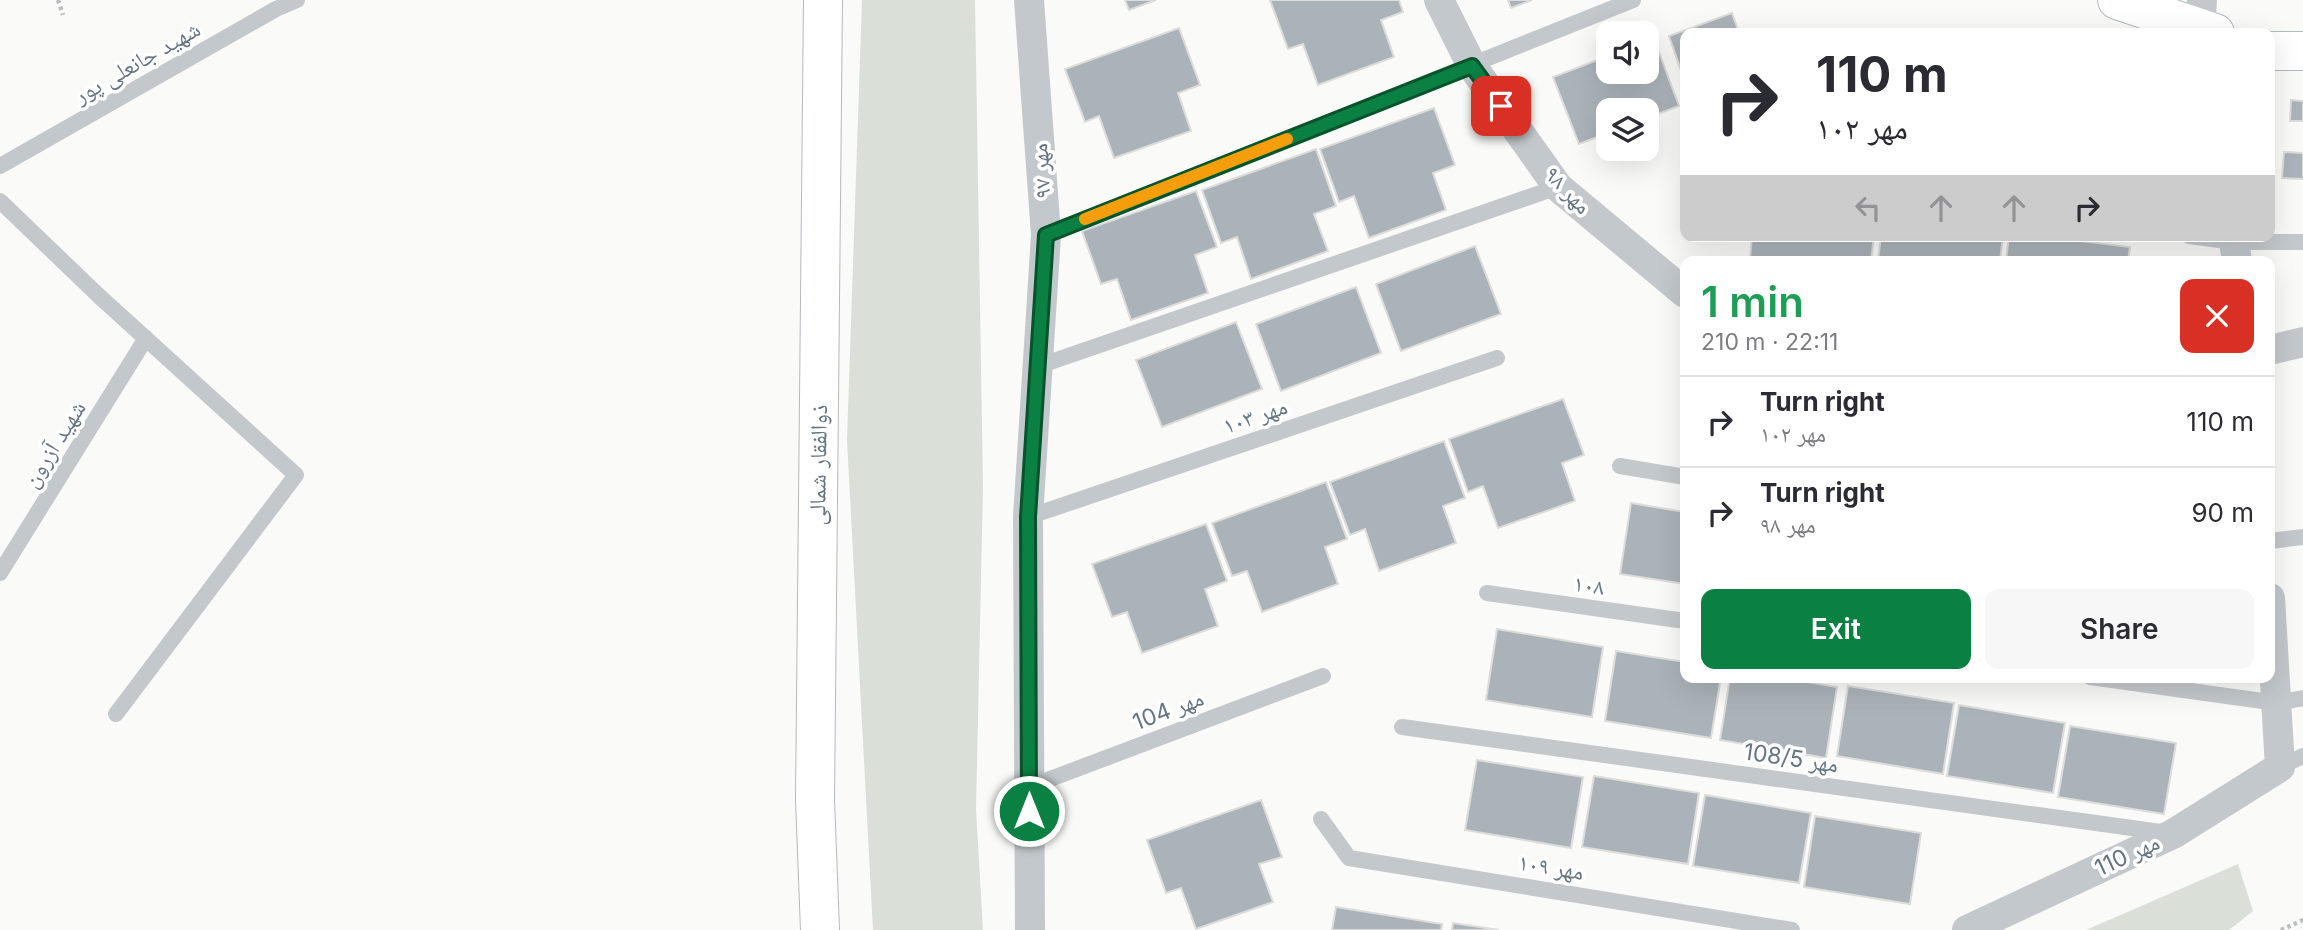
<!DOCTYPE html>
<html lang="en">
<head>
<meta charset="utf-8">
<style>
	:root { --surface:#fff; --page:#f7f7f7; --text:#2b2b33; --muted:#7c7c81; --line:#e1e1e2; --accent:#0b8043 }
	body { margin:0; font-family:Inter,"Noto Naskh Arabic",sans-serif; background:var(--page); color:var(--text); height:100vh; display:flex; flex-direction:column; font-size:26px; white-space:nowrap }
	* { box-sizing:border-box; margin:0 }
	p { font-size:23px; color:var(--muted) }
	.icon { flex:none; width:38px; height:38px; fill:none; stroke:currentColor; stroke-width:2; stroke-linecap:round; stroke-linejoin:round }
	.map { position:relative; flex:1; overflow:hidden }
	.drawer { position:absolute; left:1680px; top:256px; width:595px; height:427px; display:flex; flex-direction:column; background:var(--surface); border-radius:14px; box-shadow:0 7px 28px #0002 }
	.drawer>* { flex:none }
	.top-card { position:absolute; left:1680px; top:28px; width:595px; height:214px; border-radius:14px; box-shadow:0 7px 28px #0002; background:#fff; color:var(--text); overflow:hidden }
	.controls { position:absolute; left:1596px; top:21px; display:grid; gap:14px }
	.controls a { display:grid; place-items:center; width:63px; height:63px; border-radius:14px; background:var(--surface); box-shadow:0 7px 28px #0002; font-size:35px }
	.pin { position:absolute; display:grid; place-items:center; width:60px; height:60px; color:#fff; margin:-30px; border-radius:14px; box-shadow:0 4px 10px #0006 }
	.me { position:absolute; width:77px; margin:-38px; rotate:0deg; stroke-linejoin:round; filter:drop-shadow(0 0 5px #0008) }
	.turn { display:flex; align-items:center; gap:24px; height:147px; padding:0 21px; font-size:32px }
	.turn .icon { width:91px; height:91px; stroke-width:2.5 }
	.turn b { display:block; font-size:49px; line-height:60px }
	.lanes { display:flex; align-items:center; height:66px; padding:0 21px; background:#0003; justify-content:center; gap:35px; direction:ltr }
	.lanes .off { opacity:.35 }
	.round { display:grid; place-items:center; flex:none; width:74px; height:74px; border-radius:14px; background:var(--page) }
	.headline { display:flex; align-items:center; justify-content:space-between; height:119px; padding:0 21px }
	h1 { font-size:42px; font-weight:600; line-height:52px; color:#1e9e55 }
	.cta { display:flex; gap:14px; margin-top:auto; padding:14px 21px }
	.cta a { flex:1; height:80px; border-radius:14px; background:var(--accent); color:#fff; font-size:28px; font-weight:600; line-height:80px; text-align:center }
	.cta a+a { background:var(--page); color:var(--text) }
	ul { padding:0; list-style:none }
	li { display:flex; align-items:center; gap:21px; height:91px; padding:0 21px; border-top:2px solid var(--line) }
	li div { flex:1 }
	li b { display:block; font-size:26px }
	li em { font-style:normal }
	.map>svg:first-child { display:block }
	.green { fill:#dadfd7 }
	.building { fill:#aab3b9; stroke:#dcdcda; stroke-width:2 }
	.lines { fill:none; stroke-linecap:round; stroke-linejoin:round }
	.secondary-casing { stroke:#b3babf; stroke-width:40 }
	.path { stroke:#bbbfc2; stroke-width:4.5; stroke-dasharray:3.5 3.5; stroke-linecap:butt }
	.lane { stroke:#c3c8cc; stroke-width:16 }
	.street { stroke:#c3c8cc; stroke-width:30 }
	.secondary { stroke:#fff; stroke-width:38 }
	.route-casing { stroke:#07532c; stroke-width:18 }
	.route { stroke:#0b8043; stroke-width:12 }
	.slow { stroke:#f59e0b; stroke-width:12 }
	.labels { text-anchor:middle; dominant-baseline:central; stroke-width:7; stroke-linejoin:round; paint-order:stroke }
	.street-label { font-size:23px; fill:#657683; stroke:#fff }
</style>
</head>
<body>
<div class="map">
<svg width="2303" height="930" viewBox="0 0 2303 930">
	<rect width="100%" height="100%" fill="#fafaf8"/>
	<g class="green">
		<path d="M862,0H975L983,487L976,809L983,930H873L847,440Z"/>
		<path d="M2238,864L2253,911L2229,930H2086Z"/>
	</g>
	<g class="building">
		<path d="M1125,0H1156L1129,10Z"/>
		<path d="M1270,0H1399L1403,12L1381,20L1394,57L1318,85L1303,44L1288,49Z"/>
		<path d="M1508,0H1532L1511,8Z"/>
		<path d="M1732,13L1739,33H1685V82L1669,36Z"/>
		<path d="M1179,28L1200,85L1178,93L1191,131L1114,158L1099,116L1085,122L1065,69Z"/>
		<path d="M1654,39L1679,106L1647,118V110H1608V133L1579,144L1553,77L1608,56V72H1647V42Z"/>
		<path d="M2291,100L2303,101V121H2290Z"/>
		<path d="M1434,108L1455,165L1433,173L1446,210L1369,238L1354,196L1339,202L1320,149Z"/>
		<path d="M1316,149L1336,206L1314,214L1328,251L1251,279L1237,237L1221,243L1202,190Z"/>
		<path d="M2284,152L2303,153V179L2282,178Z"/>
		<path d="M1196,191L1217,247L1195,255L1208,293L1131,320L1117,279L1101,284L1082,231Z"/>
		<path d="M1752,236H1874L1871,261L1750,260Z"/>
		<path d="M1881,236H2003L2000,261H1878Z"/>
		<path d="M2009,236H2040L2130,247L2128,261H2006Z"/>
		<path d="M1475,246L1501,314L1401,351L1376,284Z"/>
		<path d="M1356,287L1381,353L1281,391L1256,324Z"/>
		<path d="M1236,322L1262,389L1162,427L1136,360Z"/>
		<path d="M1563,399L1584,455L1562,463L1575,501L1498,528L1483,486L1468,492L1449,439Z"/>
		<path d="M1444,441L1465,498L1443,506L1456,543L1379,571L1365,529L1350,535L1330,482Z"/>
		<path d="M1326,482L1347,539L1325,547L1338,584L1262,612L1247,571L1232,576L1212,523Z"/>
		<path d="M1631,503L1685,512V584L1620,574Z"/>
		<path d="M1206,524L1227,581L1205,589L1218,626L1142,653L1127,612L1112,617L1092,564Z"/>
		<path d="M1497,629L1603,647L1592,717L1486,700Z"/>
		<path d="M1616,651L1685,662V677H1721L1711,738L1605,721Z"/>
		<path d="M1730,677H1778L1837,687L1826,758L1720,740Z"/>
		<path d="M1848,686L1954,703L1943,774L1837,756Z"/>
		<path d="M1959,705L2065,723L2053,793L1947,776Z"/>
		<path d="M2070,726L2176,743L2164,814L2058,797Z"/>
		<path d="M1477,760L1583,777L1571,848L1465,830Z"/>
		<path d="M1594,776L1699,793L1688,864L1582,847Z"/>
		<path d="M1705,795L1811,813L1799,883L1693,866Z"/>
		<path d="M1261,800L1282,857L1259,864L1273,902L1196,929L1181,888L1166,893L1147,840Z"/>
		<path d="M1815,816L1921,833L1910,904L1804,887Z"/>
		<path d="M1336,907L1442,924L1441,930H1332Z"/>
		<path d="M1453,923L1499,930H1452Z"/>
	</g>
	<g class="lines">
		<defs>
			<g id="secondary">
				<path d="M2117,0L2215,33"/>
				<path d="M2270,51H2303"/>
				<path d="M820,930L815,800L823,0"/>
			</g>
		</defs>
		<use href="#secondary" class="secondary-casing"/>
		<g class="path">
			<path d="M58,0L63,15"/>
			<path d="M2281,930L2303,920"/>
		</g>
		<g class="lane">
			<path d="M0,166L276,9L297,0"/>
			<path d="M0,201L99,296L296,475L116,714"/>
			<path d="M1046,235L1633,0"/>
			<path d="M2189,236L2234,242H2303"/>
			<path d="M1036,367L1558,187"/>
			<path d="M1620,466L1685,477"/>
			<path d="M1028,517L1497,358"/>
			<path d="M2270,541L2303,537"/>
			<path d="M0,573L146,338"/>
			<path d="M1487,593L1685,621"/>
			<path d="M2090,677L2277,703L2303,698"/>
			<path d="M1402,727L2168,833"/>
			<path d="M2280,767L2303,756"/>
			<path d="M1029,787L1323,676"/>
			<path d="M1321,819L1349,858L1792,930"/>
		</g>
		<g class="street">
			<path d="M1029,0L1046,235L1028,517L1030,930"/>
			<path d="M1439,0L1472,66L1558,187L1685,293"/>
			<path d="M2200,33L2202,0"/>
			<path d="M2233,236L2237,261"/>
			<path d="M2270,350L2303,342"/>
			<path d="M1967,930L2173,834L2280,767L2270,598"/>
		</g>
		<use href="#secondary" class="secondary"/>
	</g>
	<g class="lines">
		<defs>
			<path id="route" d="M1029,811L1028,517L1046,235L1472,66L1501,106"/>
		</defs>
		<use href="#route" class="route-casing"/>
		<use href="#route" class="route"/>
		<path class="slow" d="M1085,219L1287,139"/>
	</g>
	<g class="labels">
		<g class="street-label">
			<text transform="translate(137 62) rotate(-30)">شهید جانعلی پور</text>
			<text transform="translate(1041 171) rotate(-94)">مهر ۹۷</text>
			<text transform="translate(1568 190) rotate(46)">مهر ۹۸</text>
			<text transform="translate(1255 416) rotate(-19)">مهر ۱۰۳</text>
			<text transform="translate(54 444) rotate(-58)">شهید آزرون</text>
			<text transform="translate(818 465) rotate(-89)">ذوالفقار شمالی</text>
			<text transform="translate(1589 585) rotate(8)">۱۰۸</text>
			<text transform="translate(1168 710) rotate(-21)">مهر 104</text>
			<text transform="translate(1791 758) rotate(8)">مهر 108/5</text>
			<text transform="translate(2127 855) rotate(-25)">مهر 110</text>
			<text transform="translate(1551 867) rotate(9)">مهر ۱۰۹</text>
		</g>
	</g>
</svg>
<div class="controls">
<a><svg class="icon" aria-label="sound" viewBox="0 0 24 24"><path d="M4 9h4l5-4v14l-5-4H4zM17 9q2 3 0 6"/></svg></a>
<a><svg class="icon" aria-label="layers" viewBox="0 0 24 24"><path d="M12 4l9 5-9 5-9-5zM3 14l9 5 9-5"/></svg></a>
</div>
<div class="pin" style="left:1501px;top:106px;background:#d93025"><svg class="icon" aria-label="arrive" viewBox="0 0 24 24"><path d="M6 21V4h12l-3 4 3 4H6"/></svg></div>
<svg class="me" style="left:1029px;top:811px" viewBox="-20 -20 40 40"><circle r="17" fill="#0b8043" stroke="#fff" stroke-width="3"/><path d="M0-11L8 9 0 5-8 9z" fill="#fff"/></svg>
<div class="top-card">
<div class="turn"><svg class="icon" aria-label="right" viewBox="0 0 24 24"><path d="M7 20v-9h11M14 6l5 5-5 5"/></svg><div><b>110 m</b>مهر ۱۰۲</div></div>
<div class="lanes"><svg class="icon off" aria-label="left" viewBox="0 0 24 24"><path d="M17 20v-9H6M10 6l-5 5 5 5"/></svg><svg class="icon off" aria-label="ahead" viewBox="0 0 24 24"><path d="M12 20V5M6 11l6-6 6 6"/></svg><svg class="icon off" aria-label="ahead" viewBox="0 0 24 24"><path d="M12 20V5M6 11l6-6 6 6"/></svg><svg class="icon" aria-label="right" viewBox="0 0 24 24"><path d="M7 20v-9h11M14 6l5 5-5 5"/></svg></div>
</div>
<section class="drawer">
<div class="headline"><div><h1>1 min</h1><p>210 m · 22:11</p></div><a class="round" style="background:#d93025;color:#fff"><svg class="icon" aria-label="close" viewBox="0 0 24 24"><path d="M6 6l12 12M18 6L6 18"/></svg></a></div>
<ul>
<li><svg class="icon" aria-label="right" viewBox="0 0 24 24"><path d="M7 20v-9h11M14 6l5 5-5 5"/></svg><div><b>Turn right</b><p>مهر ۱۰۲</p></div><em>110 m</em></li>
<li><svg class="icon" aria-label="right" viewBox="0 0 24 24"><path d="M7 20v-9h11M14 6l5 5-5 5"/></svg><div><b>Turn right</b><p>مهر ۹۸</p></div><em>90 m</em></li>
</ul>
<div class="cta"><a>Exit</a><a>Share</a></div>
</section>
</div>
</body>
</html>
